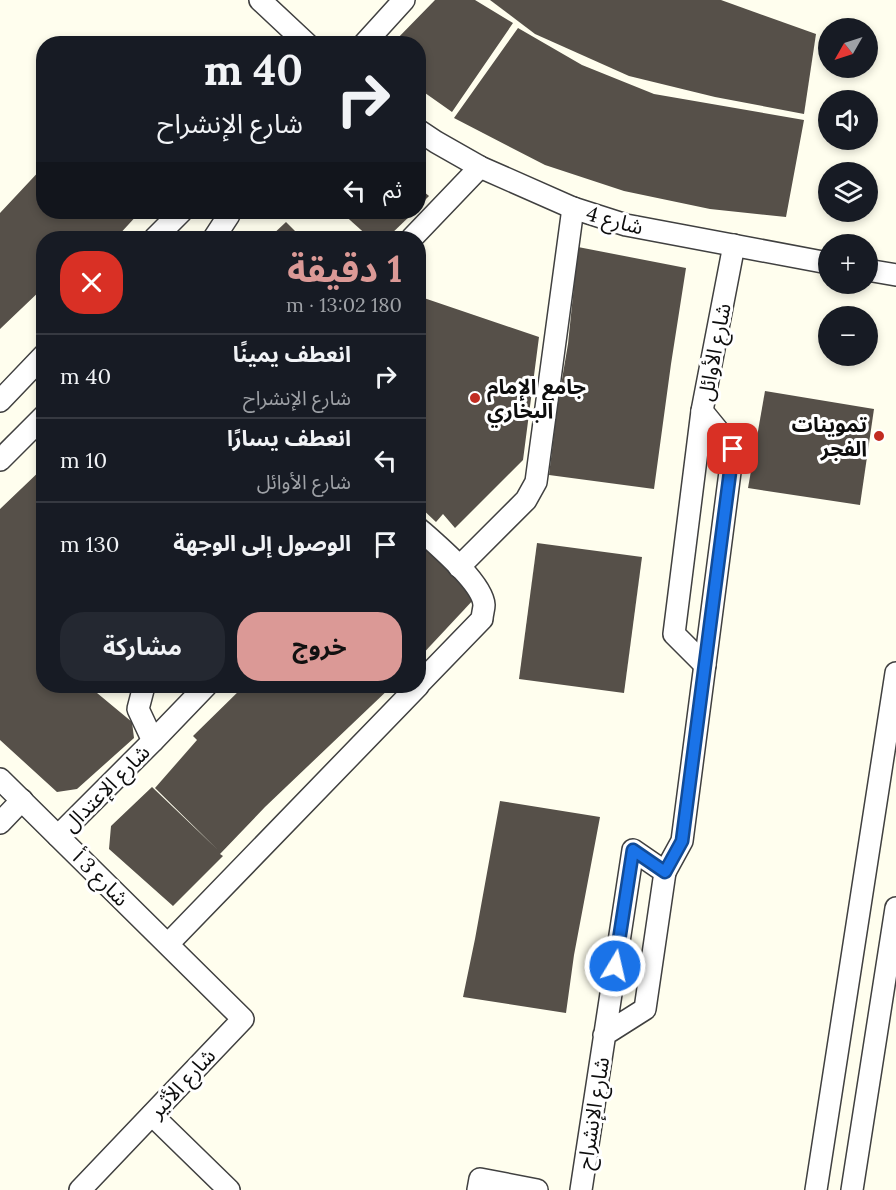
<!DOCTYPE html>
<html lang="ar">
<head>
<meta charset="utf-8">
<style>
	:root { --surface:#171b24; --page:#242831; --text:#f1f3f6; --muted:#9ea1a6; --line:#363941; --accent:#db9996 }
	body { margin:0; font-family:Lora,"Noto Sans Arabic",serif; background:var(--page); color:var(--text); direction:rtl; height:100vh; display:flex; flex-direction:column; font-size:22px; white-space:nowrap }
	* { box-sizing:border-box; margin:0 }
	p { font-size:20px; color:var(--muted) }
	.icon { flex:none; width:33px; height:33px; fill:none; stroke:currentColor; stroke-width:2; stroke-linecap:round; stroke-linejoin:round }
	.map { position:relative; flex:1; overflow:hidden; direction:ltr }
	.panel { position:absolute; left:36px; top:231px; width:390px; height:462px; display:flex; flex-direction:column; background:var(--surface); border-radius:24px; box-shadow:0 3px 9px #0003; direction:rtl }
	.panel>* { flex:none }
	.banner { position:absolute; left:36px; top:36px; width:390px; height:183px; border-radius:24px; box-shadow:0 3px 9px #0003; direction:rtl; background:#171b24; color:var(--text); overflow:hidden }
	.needle { width:39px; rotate:231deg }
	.buttons { position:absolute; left:818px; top:18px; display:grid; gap:12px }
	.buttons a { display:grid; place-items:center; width:60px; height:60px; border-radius:50%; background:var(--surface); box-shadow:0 3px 9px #0003; font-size:30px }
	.pin { position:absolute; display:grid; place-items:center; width:51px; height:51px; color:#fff; margin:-26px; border-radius:12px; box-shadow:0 3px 9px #0006 }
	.me { position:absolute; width:66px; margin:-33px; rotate:9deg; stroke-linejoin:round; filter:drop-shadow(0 0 4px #0008) }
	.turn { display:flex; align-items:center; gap:21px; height:126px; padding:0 24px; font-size:27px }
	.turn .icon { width:78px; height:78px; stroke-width:2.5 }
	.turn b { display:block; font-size:42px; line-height:51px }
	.then { display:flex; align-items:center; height:57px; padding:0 24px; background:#0003; gap:12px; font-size:22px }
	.round { display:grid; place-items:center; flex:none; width:63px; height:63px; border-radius:24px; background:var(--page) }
	.headline { display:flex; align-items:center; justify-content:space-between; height:102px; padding:0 24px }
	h1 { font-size:36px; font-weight:700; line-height:45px; color:var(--accent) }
	.action { display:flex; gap:12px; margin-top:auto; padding:12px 24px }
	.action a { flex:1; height:69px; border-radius:24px; background:var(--accent); color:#111; font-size:24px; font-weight:700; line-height:69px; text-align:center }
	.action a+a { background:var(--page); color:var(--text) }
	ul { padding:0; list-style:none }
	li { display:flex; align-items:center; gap:18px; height:84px; padding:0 24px; border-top:2px solid var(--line) }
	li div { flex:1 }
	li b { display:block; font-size:22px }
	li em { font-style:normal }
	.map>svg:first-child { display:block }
	.building { fill:#565049 }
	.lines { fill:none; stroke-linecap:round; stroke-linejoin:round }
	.street-casing { stroke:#404040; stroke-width:24 }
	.street { stroke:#fff; stroke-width:21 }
	.route-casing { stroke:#114b97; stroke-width:15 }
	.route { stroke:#1a73e8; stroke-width:10 }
	.poi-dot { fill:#c12c21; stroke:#fff; stroke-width:2 }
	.labels { text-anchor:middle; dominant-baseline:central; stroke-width:6; stroke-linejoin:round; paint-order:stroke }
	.street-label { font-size:21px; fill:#0d0d0d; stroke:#fff }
	.poi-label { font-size:21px; font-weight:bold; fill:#0d0d0d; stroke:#fff; text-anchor:start }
</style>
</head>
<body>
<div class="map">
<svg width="896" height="1190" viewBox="0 0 896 1190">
	<rect width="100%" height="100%" fill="#fffeee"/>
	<g class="building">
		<path d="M435,0H475L513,23L452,112L418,88V44H392Z"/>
		<path d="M490,0H721L816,34L804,114L715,97L629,76L535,34Z"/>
		<path d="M518,28L582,65L654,94L804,120L786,217L710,209L624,191L545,165L454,118Z"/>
		<path d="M44,166V212H140L116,238H44V287L0,329V213Z"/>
		<path d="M418,187L429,196L418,207Z"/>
		<path d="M341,212H414L387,238H370Z"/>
		<path d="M286,222L302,238H269Z"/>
		<path d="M578,247L686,268L671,364L654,489L549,475L557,409L568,344Z"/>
		<path d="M418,296L539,337L523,460L455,528L443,514L436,522L418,505Z"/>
		<path d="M765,391L874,409L860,505L748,488Z"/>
		<path d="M44,467V686H96V687L91,688L132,722L134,738L77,789L57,792L0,740V509Z"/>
		<path d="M418,541L475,598L418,659Z"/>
		<path d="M537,543L642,557L624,693L519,679Z"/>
		<path d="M244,686H392L265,807L220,854L223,856L173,906L109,849L111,826L152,787L218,850L155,788L197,740L193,736Z"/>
		<path d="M500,801L600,817L574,955L566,1013L463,997L475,939Z"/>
	</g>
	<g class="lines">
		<defs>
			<g id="street">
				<path d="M260,0L307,44"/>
				<path d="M364,44L404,0"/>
				<path d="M418,130L436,142L480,167L573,208L626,225L828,263"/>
				<path d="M155,238L181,212"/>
				<path d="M214,238L229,215V212"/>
				<path d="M412,238L480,167"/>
				<path d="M867,270L896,275"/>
				<path d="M0,401L44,355"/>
				<path d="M702,411L674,634L705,665"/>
				<path d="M0,460L44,416"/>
				<path d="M418,528C435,543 483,583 484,605C484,609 482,615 482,619L418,685"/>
				<path d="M459,567L526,500L536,482L573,208"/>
				<path d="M144,686L138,709L153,741"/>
				<path d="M0,779L243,1019L80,1190"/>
				<path d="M0,823L22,800"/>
				<path d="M58,836L153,741L206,686"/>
				<path d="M665,872L682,841L733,449L702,411L734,245"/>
				<path d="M168,944L418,686"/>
				<path d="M152,1115L229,1190"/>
				<path d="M478,1190L480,1179L537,1190"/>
				<path d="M581,1190L633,850L665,872L645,1009L604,1035"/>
				<path d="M816,1190L896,673"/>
				<path d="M852,1190L896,908"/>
			</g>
		</defs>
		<use href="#street" class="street-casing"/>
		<use href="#street" class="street"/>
	</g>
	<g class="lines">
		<defs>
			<path id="route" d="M615,966L633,850L665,872L682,841L733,449"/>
		</defs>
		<use href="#route" class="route-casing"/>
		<use href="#route" class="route"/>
	</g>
	<g class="poi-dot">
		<circle cx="475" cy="398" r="6"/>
		<circle cx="879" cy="436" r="6"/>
	</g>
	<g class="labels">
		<g class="street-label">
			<text transform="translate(615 220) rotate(15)">شارع 4</text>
			<text transform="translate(714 352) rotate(-79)">شارع الأوائل</text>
			<text transform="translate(106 788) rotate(-45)">شارع الإعتدال</text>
			<text transform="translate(101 878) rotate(45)">شارع 3 أ</text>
			<text transform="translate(182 1083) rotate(-47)">شارع الأثير</text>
			<text transform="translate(593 1113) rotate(-81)">شارع الإنشراح</text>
		</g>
		<g class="poi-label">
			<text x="487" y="386">جامع الإمام<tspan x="487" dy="24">البخاري</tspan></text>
			<text x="867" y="424" text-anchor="end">تموينات<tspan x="867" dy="24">الفجر</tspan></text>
		</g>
	</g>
</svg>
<div class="buttons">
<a><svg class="needle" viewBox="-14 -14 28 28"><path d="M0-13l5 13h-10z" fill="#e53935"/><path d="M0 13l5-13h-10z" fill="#9ea1a6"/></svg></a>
<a><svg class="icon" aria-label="sound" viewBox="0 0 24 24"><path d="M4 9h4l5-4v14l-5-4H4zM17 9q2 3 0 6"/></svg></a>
<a><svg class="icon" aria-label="layers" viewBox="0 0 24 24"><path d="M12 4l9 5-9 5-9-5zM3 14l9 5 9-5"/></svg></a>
<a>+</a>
<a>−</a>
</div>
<div class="pin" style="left:733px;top:449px;background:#d93025"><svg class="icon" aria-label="arrive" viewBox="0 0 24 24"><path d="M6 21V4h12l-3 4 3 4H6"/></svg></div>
<svg class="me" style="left:615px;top:966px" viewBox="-20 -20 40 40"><circle r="17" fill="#1a73e8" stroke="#fff" stroke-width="3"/><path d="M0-11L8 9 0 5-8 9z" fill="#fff"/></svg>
<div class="banner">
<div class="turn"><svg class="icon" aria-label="right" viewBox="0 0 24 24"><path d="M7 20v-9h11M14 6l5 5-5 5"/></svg><div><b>40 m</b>شارع الإنشراح</div></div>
<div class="then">ثم<svg class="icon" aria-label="left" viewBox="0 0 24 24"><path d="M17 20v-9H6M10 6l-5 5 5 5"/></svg></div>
</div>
<section class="panel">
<div class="headline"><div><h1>1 دقيقة</h1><p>180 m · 13:02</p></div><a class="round" style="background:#d93025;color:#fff"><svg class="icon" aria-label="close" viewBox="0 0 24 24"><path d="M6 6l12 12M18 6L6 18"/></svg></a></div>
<ul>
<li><svg class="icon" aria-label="right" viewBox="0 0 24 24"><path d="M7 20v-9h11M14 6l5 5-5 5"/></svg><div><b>انعطف يمينًا</b><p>شارع الإنشراح</p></div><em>40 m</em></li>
<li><svg class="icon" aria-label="left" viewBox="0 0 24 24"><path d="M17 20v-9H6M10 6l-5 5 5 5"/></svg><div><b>انعطف يسارًا</b><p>شارع الأوائل</p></div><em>10 m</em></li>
<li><svg class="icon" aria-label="arrive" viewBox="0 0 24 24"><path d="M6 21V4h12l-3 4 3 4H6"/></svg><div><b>الوصول إلى الوجهة</b></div><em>130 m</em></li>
</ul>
<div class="action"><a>خروج</a><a>مشاركة</a></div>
</section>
</div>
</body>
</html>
